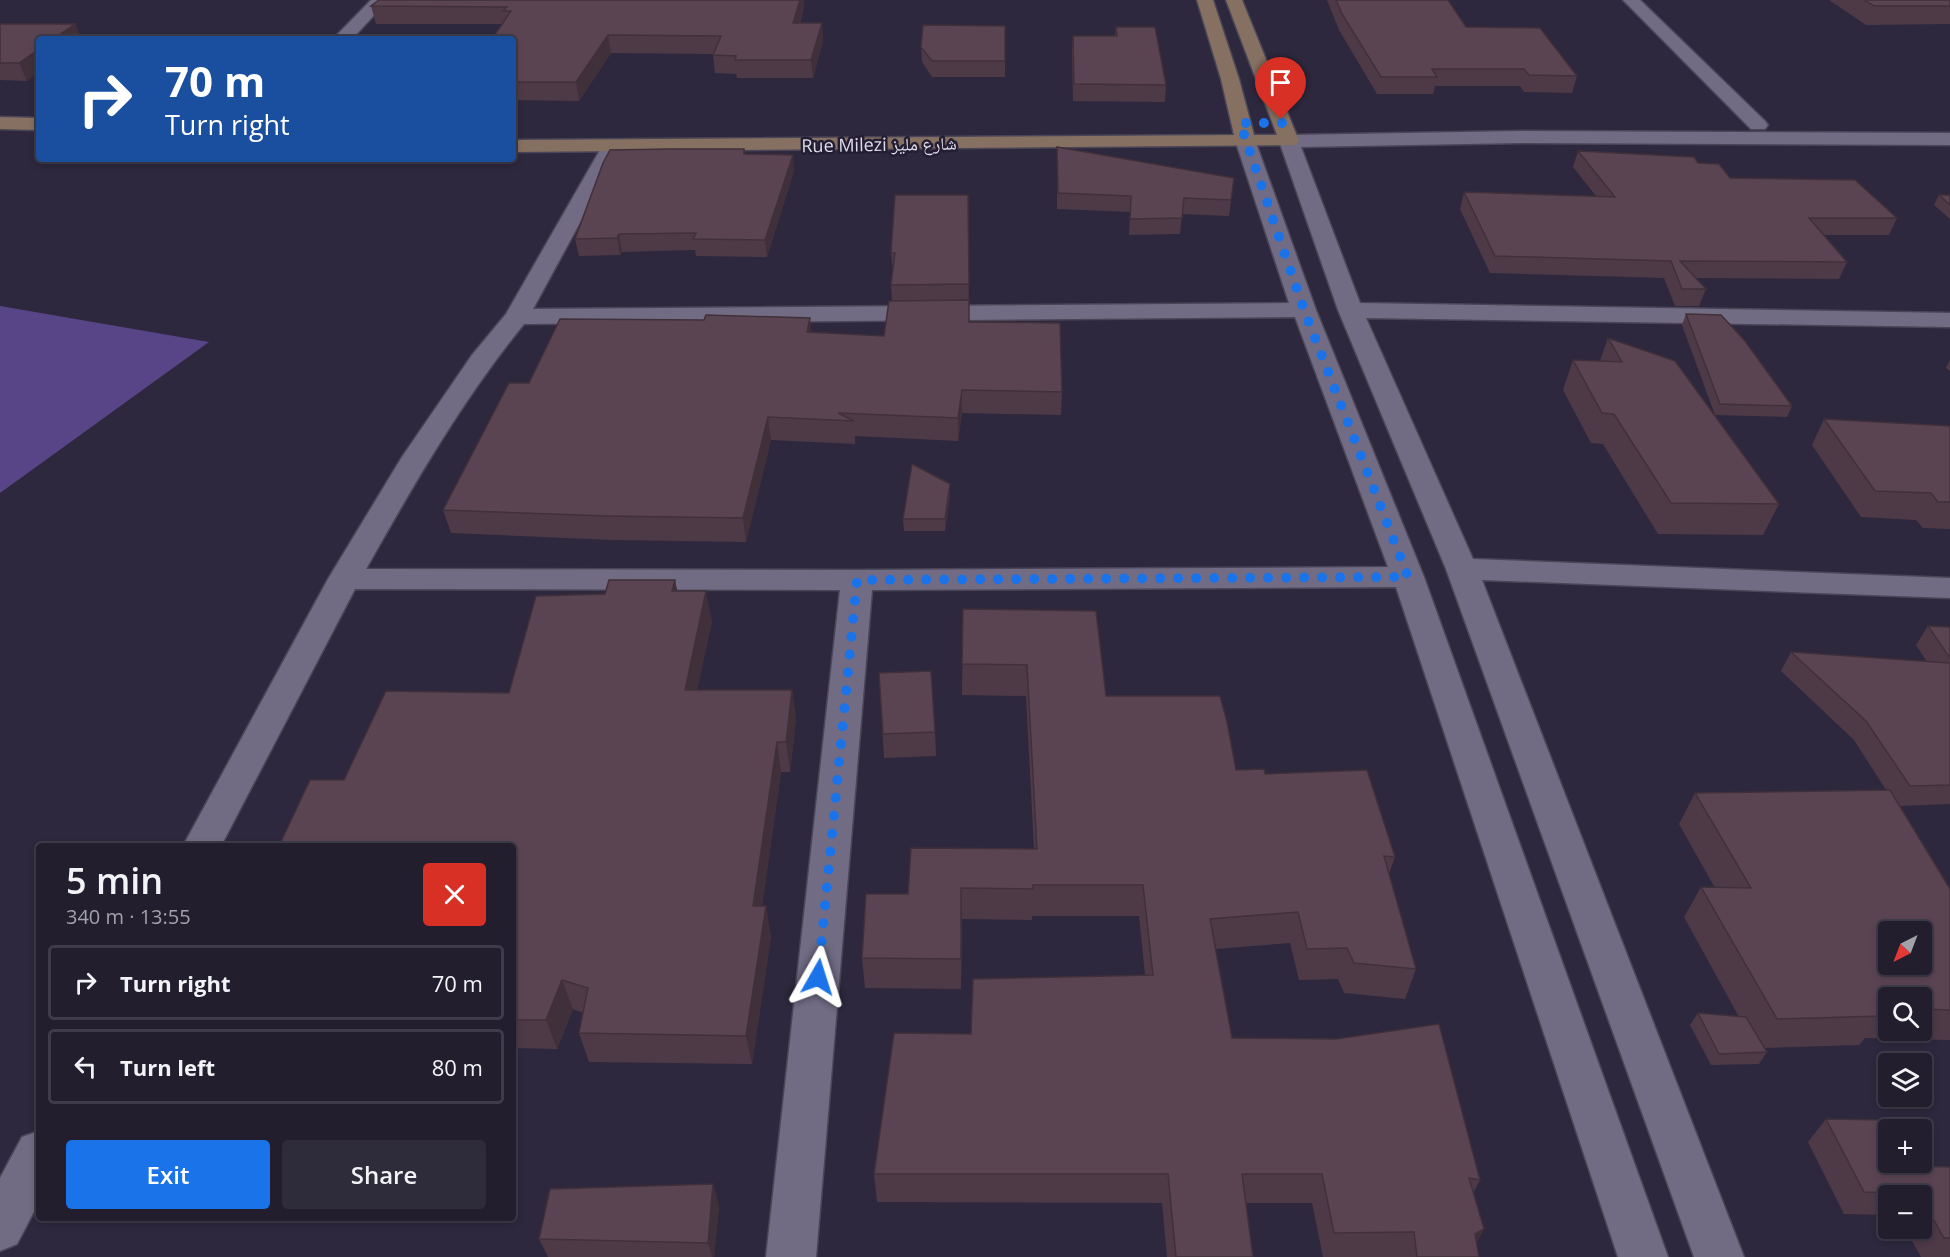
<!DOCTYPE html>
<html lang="en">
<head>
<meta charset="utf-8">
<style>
	:root { --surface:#221e2e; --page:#2e2b3a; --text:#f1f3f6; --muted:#a2a2aa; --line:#3f3c4a; --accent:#1a73e8 }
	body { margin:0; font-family:"Open Sans","Noto Naskh Arabic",sans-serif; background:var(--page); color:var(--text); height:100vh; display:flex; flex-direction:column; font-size:22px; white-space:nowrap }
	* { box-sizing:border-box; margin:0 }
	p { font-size:20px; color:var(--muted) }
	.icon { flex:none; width:33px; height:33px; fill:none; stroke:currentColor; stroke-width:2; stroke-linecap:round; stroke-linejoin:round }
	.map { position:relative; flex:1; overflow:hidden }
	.sheet { position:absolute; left:36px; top:843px; width:480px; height:378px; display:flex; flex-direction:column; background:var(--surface); border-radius:6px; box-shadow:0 3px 9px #0003,0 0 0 2px var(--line) }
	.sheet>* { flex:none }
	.guide { position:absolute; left:36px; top:36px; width:480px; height:126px; border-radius:6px; box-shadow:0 3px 9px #0003,0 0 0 2px var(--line); background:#1a4fa0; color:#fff; overflow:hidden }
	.needle { width:39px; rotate:222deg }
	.buttons { position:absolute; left:1878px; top:921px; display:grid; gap:12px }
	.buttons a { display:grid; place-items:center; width:54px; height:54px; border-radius:6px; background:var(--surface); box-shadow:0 3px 9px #0003,0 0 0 2px var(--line); font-size:30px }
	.pin { position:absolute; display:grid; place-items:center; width:51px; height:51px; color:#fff; margin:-62px -26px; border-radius:50% 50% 50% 0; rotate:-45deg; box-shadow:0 0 6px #0007 }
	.pin .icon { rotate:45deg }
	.me { position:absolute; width:66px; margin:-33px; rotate:6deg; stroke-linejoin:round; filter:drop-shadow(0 0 4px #0008) }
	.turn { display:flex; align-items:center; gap:21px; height:126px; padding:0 30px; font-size:27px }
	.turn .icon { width:78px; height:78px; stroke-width:2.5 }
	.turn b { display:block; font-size:42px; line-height:51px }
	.round { display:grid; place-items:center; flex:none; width:63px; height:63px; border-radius:6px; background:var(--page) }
	.summary { display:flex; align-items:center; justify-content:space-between; height:102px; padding:0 30px }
	h1 { font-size:36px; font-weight:600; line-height:45px }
	.primary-button { display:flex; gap:12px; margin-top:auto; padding:12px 30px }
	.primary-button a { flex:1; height:69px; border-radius:6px; background:var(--accent); color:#fff; font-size:24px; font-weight:600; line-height:69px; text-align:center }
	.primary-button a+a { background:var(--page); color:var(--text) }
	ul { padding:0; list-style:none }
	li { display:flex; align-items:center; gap:18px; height:75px; margin:0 12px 9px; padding:0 18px; border:3px solid var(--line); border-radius:6px }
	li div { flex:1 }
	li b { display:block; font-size:22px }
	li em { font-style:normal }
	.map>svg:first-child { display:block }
	.green { fill:#584587 }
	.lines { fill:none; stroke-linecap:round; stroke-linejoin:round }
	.street-casing { stroke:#4a4557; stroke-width:3 }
	.secondary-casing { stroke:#4a4557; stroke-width:3 }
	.street { fill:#716c84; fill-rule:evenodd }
	.secondary { fill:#857061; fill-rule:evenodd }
	.wall { fill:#4e3a47; fill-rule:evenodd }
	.shaded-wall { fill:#403039 }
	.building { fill:#5b4452; stroke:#403039; stroke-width:1.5; fill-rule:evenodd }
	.route { stroke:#1a73e8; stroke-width:10; stroke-dasharray:0 18 }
	.labels { text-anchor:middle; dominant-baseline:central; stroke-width:5; stroke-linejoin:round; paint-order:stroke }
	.far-street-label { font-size:18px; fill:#dfdcea; stroke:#231e33 }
</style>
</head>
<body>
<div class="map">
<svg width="1950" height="1257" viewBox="0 0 1950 1257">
	<rect width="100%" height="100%" fill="#2d283d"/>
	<path class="green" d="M0,306L209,342L0,493Z"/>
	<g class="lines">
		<defs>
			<g id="street">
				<path d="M371,0H388L352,39H333Z"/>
				<path d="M1623,0H1640L1765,121L1768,125L1765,129H1751Z"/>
				<path d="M1521,131L1950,133V145L1521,143L1301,147L1360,303L1950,313V327L1366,318L1473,559L1950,578V598L1482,580L1744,1257H1694L1446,569L1338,310L1279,141L1282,137L1289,135Z"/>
				<path d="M1245,134L1252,136L1255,140L1316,310L1424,577L1668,1257H1618L1396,587L872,590L816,1257H766L840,590L355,589L221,846H183L328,579L402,457L472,355L506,314L604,143H618L621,147L533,309L1289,303L1235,140L1238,136ZM1295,317L1388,567L857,570L366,569C414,484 462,400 524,324Z"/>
				<path d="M39,1131V1202L17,1244L0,1251V1178L22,1137Z"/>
			</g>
			<g id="secondary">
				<path d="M1197,0H1213L1239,79L1254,135H1277L1226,0H1242L1299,141L1296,145L513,152V140L1234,135L1221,79Z"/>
				<path d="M0,117L39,118V130L0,129Z"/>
			</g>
		</defs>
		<use href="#street" class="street-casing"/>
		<use href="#secondary" class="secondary-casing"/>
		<use href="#street" class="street"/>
		<use href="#secondary" class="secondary"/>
	</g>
	<g class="wall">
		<path d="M1327,0H1448L1466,27L1577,76L1572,93L1524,92L1520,86H1435L1433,94H1377L1339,30Z"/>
		<path d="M1829,0H1950V24L1866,25Z"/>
		<path d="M371,6L804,7L800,23H822L823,41L813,78H737L736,74L715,73L713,55L714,54L611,53L579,101L513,100V39L503,24H376Z"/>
		<path d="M0,24H75L81,39H39L27,81L0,80Z"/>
		<path d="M1005,26V77H932L922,62L921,47Z"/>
		<path d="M1116,27L1166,85L1165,102L1073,101L1072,52L1073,36H1115Z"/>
		<path d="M1057,147L1234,178L1229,216L1182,214L1180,234L1129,235L1130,212L1057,209Z"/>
		<path d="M744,149L745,154L794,171L767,257L696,256L695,250L622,252L620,255L579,256L575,239Z"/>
		<path d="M1578,151L1698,163L1730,178L1897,218L1889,235H1823L1847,262L1839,279L1696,278L1706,289L1699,306H1675L1664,278L1490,273L1460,209L1464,192L1596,196L1573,167Z"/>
		<path d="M968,195L969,322L1062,392L1061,415L962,413L958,441L855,436V444L771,440L746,542L613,540L451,533L443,510L529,383L812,332L884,336L892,301L891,285L893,271L891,253Z"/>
		<path d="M1939,195H1950V219L1934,205Z"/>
		<path d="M1686,314L1792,406L1787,417L1715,415L1682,325Z"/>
		<path d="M1608,338L1779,504L1763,535L1658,534L1603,444L1591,443L1563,390L1573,360L1600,361Z"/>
		<path d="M1950,359V371L1946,368Z"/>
		<path d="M1824,419L1950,426V529L1923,528L1916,520L1861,517L1812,445Z"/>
		<path d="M950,484V496L945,531H904L903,519Z"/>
		<path d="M675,580L677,591L712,621L697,690H792L796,719L790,772H781L762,906L771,936L752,1064L589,1062L579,1033L583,1013L573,1009L557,1049L513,1048V846L344,780L509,693L605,594Z"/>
		<path d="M963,609L1106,696L1236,770L1265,774L1395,857L1389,874L1416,969L1405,999L1344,993L1338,979L1299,980L1290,943L1216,949L1232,1038L1480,1180L1473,1193L1484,1229L1476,1243L1479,1257H1323L1312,1203H1246L1253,1257H1167L1162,1203L877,1202L874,1174L971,1034L1145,975L1139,916H1032V920L962,919L961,989L865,988L862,958L908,894L1034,849L1026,696L962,695Z"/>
		<path d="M1928,626L1950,627V804L1900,806L1950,889V1040L1865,1038L1859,1045L1764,1048L1767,1052L1759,1064L1711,1065L1690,1025L1698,1013L1739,1017L1684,917L1701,887L1715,888L1679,824L1695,793L1886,790L1854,740L1781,671L1791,652L1927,662L1916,645ZM1888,998H1922V1030H1888Z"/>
		<path d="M879,673L935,732L936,756L884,758Z"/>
		<path d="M1826,1119L1912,1166L1950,1167V1257H1921L1905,1228H1922V1196H1888V1215L1844,1214L1808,1142Z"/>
		<path d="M713,1184L719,1206L714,1257H548L539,1239Z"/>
	</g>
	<g class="shaded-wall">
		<path d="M800,0H804V7L794,41L793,23Z"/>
		<path d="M822,23L823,41L813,78L811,60Z"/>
		<path d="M75,24L81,39H53Z"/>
		<path d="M608,35L611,53L579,101L576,82Z"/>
		<path d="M39,49V72L27,81L19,63Z"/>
		<path d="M793,155L794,171L767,257L765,240Z"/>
		<path d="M619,234L622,252L620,255L617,238Z"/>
		<path d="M810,318L812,340L807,332Z"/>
		<path d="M962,390V413L958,441V418Z"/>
		<path d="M768,417L771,440L746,542L743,518Z"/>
		<path d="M950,484V496L945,531V519Z"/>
		<path d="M675,580L681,609L672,591Z"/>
		<path d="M706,591L712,621L691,720L685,690Z"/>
		<path d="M792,690L796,719L790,772L786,742Z"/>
		<path d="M777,742L781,772L758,935L753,906Z"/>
		<path d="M961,888L962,919L961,989Z"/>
		<path d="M766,906L771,936L752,1064L746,1036Z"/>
		<path d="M562,980L573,1009L557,1049L546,1020Z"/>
		<path d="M713,1184L719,1206L714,1257H712L708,1243Z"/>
		<path d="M1484,1229L1469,1256L1475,1234Z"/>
	</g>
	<g class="building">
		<path d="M379,0H800L793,23H822L811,60H735L736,56L713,55L721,36L608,35L576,82H513V39H492L511,11H503L507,7L371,6Z"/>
		<path d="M1336,0H1448L1466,27L1540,28L1577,76L1529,75L1524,69H1432L1437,77H1381L1342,14Z"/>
		<path d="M1864,0H1950V6H1874Z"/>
		<path d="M0,24H75L53,39H39V49L19,63H0Z"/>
		<path d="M923,25L1005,26V61H932L921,47Z"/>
		<path d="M1116,27H1155L1166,85L1074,84L1073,36H1117Z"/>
		<path d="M1057,147L1234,178L1231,200L1184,198L1182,218L1130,219L1131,196L1058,193Z"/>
		<path d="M669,149H744V154L793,155L765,240L693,239L696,233L619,234L617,238L575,239L603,163L610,150Z"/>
		<path d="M1578,151L1694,157L1698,163L1719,164L1730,178L1855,180L1897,218H1809L1847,262L1680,261L1706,289H1682L1671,261L1495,256L1464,192L1615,197Z"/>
		<path d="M895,195H968L969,284L891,285L895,253H891Z"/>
		<path d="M1939,195H1950V205Z"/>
		<path d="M969,300V322L1060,323L1062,392L962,390L958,418L838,413L854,421L768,417L743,518L607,516L443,510L509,383H529L560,319L704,320L706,315L810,318L807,332L884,336L889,301Z"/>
		<path d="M1686,314L1721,315L1745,341L1792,406L1720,404Z"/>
		<path d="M1608,338L1675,361L1779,504L1671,503L1614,414L1602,413L1573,360L1622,362Z"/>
		<path d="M1824,419L1950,426V502H1938L1931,493L1875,491Z"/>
		<path d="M912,464L950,484L945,519H903Z"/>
		<path d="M609,580H675L672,591H706L685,690H792L786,742H777L753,906H766L746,1036L579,1033L588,988L562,980L546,1020H513V846H279L310,780H344L386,691L509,693L536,596L605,594Z"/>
		<path d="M963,609L1096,611L1106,696H1220L1227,722L1236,770L1264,769L1265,774L1367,770L1395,857L1384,856L1416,969L1354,963L1347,948L1307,949L1298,912L1210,919L1232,1038L1336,1039L1439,1024L1480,1180L1469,1178L1484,1229L1475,1234L1479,1257H1417L1414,1232L1334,1233L1322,1174H1242L1253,1257H1176L1168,1174H874L894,1033L971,1034L973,979L1153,975L1143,885H1033V889L961,888V959L862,958L866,894H908L911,848L1037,849L1027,665L962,664Z"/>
		<path d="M1928,626L1950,627V658Z"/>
		<path d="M1791,652L1950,663V785L1910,786L1866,721Z"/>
		<path d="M931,671L935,732L883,734L879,673Z"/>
		<path d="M1890,790L1950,889V1010L1922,1009V998H1888V1008H1877L1882,1016L1777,1019L1701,887L1751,888L1695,793ZM1888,932H1922V964H1888Z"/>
		<path d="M1698,1013L1746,1017L1767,1052L1719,1054Z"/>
		<path d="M1826,1119L1886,1120L1891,1130H1888V1162H1910L1912,1166L1950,1167V1238H1944L1922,1199V1196H1920L1919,1194L1864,1192Z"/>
		<path d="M713,1184L708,1243L539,1239L550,1189Z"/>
	</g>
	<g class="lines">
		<path class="route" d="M818,977L857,580L1408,577L1304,310L1240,123H1282L1281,119"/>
	</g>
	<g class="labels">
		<g class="far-street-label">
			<text transform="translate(879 144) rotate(-1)">Rue Milezi شارع مليز</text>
		</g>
	</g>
</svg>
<div class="buttons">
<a><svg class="needle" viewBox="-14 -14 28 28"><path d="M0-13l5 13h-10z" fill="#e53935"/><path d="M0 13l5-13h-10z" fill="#a2a2aa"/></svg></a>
<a><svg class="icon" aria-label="search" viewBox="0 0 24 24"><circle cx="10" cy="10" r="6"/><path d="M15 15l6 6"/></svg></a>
<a><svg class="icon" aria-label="layers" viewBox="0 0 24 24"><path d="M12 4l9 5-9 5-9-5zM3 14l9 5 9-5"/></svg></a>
<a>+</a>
<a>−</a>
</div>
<div class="pin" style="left:1281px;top:119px;background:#d93025"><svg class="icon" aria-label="arrive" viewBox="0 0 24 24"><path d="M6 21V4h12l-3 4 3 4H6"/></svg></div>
<svg class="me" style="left:818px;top:977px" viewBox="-20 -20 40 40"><path d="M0-17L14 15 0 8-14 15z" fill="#1a73e8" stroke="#fff" stroke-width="4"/></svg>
<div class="guide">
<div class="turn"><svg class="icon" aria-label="right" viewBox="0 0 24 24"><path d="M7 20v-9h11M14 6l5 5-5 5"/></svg><div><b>70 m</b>Turn right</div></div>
</div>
<section class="sheet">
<div class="summary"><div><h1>5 min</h1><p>340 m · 13:55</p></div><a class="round" style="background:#d93025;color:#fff"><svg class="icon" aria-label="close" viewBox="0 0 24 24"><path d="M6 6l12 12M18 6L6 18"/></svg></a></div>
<ul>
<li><svg class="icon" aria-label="right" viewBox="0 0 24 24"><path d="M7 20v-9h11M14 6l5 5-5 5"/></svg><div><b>Turn right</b></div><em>70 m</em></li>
<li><svg class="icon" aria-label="left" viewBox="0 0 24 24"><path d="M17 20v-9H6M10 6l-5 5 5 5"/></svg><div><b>Turn left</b></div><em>80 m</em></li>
</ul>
<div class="primary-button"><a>Exit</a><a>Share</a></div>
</section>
</div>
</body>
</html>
